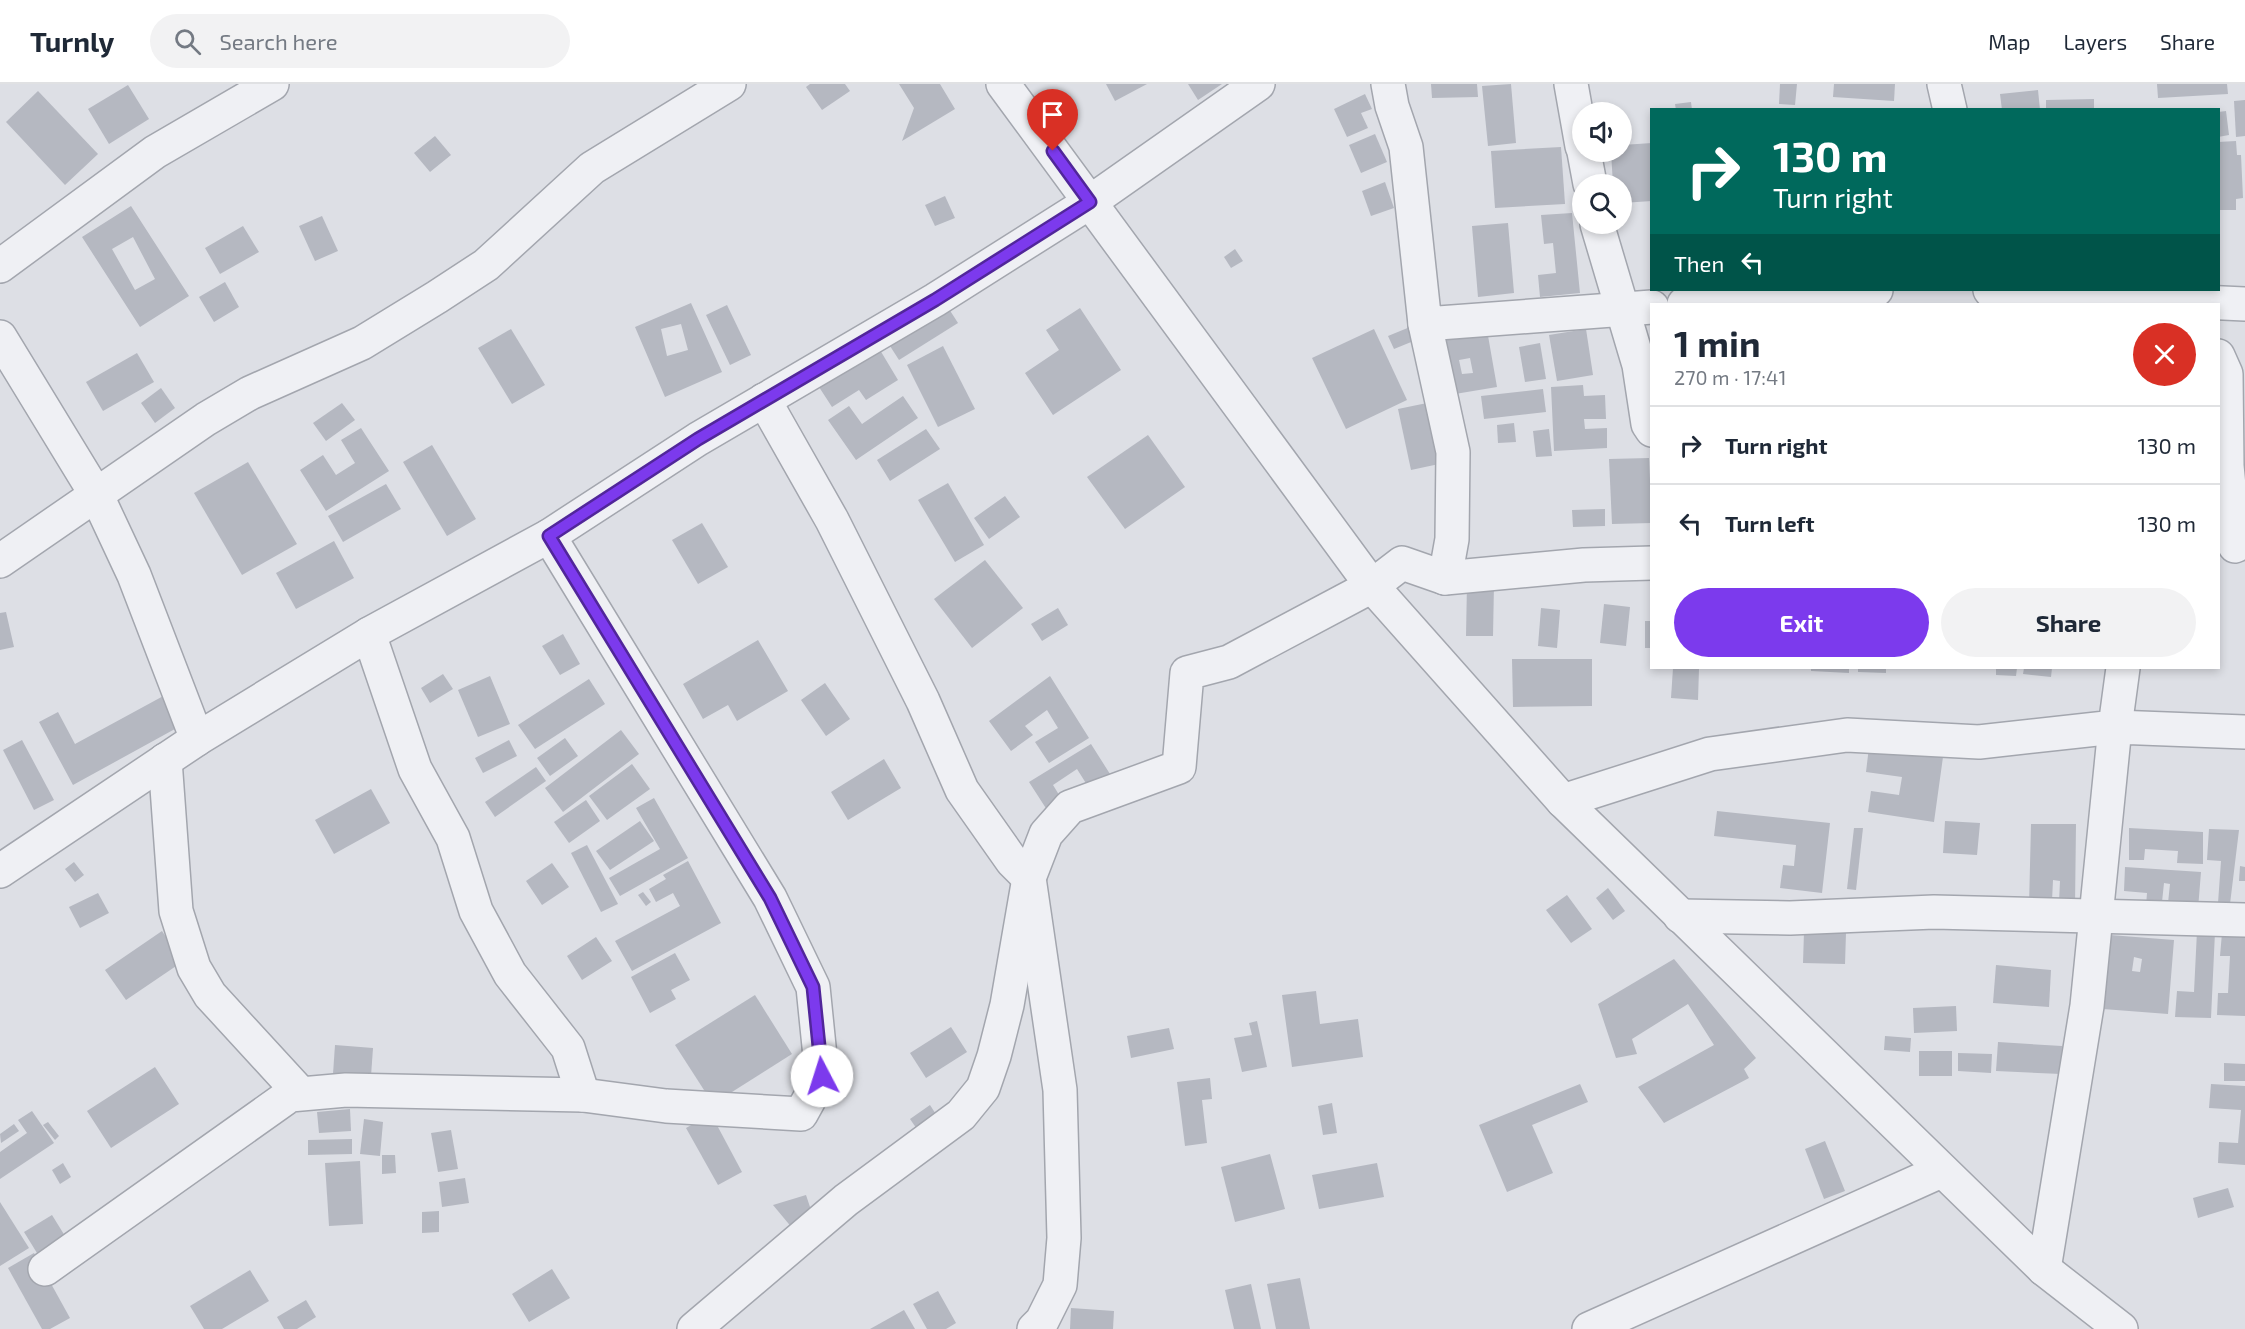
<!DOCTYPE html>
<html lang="en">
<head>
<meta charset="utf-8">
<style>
	:root { --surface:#fff; --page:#f2f2f3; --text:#1f2937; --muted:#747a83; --line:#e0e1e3; --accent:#7c3aed }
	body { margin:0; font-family:"Exo 2",sans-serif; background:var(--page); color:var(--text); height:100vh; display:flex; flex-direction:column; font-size:22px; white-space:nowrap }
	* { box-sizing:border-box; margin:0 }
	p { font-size:20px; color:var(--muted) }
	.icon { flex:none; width:33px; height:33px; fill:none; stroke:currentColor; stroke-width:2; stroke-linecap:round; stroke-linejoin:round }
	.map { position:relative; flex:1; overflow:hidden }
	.panel { position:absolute; left:1650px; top:219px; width:570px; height:366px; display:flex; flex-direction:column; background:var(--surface); border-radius:0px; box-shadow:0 3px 9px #0003 }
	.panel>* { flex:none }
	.hud { position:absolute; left:1650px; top:24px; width:570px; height:183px; border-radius:0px; box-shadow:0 3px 9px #0003; background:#00695c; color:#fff; overflow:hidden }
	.tools { position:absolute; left:1572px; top:18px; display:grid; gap:12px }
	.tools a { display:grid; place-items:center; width:60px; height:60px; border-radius:50%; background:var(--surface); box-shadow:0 3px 9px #0003; font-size:30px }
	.pin { position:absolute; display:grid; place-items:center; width:51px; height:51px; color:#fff; margin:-62px -26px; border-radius:50% 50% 50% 0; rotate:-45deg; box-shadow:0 0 6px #0007 }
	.pin .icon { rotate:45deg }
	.me { position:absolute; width:66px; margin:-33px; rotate:355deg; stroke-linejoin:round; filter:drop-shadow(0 0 4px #0008) }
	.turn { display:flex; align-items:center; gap:21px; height:126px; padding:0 24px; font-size:27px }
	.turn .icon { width:78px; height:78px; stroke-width:2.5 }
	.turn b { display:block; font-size:42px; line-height:51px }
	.then { display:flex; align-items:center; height:57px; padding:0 24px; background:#0003; gap:12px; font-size:22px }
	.round { display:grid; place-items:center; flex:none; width:63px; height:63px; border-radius:32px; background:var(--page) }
	.headline { display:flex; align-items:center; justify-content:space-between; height:102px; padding:0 24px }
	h1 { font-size:36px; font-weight:700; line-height:45px }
	.action { display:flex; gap:12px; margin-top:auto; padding:12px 24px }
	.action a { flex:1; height:69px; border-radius:36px; background:var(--accent); color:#fff; font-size:24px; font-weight:700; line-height:69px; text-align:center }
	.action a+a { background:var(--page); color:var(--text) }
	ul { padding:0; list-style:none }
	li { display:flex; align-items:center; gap:18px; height:78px; padding:0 24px; border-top:2px solid var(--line) }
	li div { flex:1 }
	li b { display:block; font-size:22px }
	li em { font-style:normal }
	header { display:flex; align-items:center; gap:36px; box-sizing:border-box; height:84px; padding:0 30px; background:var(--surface); border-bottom:2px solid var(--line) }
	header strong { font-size:28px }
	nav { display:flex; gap:33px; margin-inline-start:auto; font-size:21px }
	.search { width:420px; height:54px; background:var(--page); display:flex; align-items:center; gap:15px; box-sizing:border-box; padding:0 21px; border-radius:33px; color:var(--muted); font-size:22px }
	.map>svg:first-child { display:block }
	.building { fill:#b5b8c1; fill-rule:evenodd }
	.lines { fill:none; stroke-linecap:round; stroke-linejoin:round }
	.minor-casing { stroke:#a3a6ae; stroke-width:36 }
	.minor { stroke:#eff0f4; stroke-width:33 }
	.route-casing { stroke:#51269a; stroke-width:15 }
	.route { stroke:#7c3aed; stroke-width:10 }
</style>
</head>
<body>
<header>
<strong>Turnly</strong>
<div class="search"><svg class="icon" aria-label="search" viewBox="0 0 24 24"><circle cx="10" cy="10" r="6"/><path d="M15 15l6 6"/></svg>Search here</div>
<nav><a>Map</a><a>Layers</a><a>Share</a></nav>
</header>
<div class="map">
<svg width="2245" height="1245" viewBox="0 0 2245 1245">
	<rect width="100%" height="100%" fill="#dddfe5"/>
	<g class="building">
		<path d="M810,0H845L850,7L822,26L806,3Z"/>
		<path d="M899,0H940L955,25L902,57L914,24Z"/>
		<path d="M1106,0H1147L1115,17Z"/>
		<path d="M1188,0H1222L1198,16Z"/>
		<path d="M1431,0H1477L1478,13L1432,14Z"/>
		<path d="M1511,0L1516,59L1488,62L1482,2Z"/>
		<path d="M1780,0H1797L1795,21L1779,20Z"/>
		<path d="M1834,0H1895L1894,17L1833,13Z"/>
		<path d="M2157,0H2227L2228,10L2158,14Z"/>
		<path d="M128,1L149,35L109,60L88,25Z"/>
		<path d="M2038,6L2040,26H2002L2000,10Z"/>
		<path d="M38,7L98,70L65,101L6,38Z"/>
		<path d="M1365,10L1372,25L1361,29L1368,44L1347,53L1334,25Z"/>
		<path d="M2094,15V26H2046V16Z"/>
		<path d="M2245,16V52L2236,53L2234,17Z"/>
		<path d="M1691,18L1692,26H1676L1675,20Z"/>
		<path d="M2226,27L2229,51L2218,53V28Z"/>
		<path d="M1375,50L1387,78L1361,89L1349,61Z"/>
		<path d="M435,52L451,71L430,88L414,69Z"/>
		<path d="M2236,57L2237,71H2241L2243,114L2236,115V126H2218V58Z"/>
		<path d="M1652,59V117L1622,119V100H1613L1611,68H1622V61Z"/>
		<path d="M1561,63L1565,120L1495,124L1491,67Z"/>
		<path d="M1385,98L1394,124L1371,132L1362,107Z"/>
		<path d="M945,112L955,134L935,142L925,121Z"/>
		<path d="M131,122L189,212L140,243L82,153ZM133,153L155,195L135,206L112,165Z"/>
		<path d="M1572,129L1580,209L1540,213L1538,191L1556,189L1553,159L1544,160L1541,131Z"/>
		<path d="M322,132L338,167L315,177L299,142Z"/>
		<path d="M1508,139L1514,209L1478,213L1472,142Z"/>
		<path d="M243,142L259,168L220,190L205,164Z"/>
		<path d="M1235,165L1243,177L1231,184L1224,173Z"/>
		<path d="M225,198L239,223L214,238L199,213Z"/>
		<path d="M691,219L722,288L665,313L635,243ZM681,240L688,266L667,272L661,245Z"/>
		<path d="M727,221L751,271L730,281L706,231Z"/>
		<path d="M1080,224L1121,286L1053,331L1025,289L1059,266L1046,246Z"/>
		<path d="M949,225L958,239L899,276L890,262Z"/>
		<path d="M1410,243L1416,256L1394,265L1388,252Z"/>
		<path d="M511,245L545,301L512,320L478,264Z"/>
		<path d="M1374,245L1407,316L1346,345L1312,274Z"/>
		<path d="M1586,245L1593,291L1557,297L1549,251Z"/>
		<path d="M1487,246L1497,303L1455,310L1444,254ZM1470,274L1473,289L1462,290L1459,276Z"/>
		<path d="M1540,259L1546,295L1525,298L1519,263Z"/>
		<path d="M943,262L975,325L938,343L907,281Z"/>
		<path d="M880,266L898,296L866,316L859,306L832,323L819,303Z"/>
		<path d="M137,269L154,298L103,327L86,298Z"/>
		<path d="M1583,301L1584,312L1605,311L1606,335H1584L1585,345L1607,344V364L1554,367L1551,303Z"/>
		<path d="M161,304L175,324L155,339L141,319Z"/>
		<path d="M1543,305L1546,328L1484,335L1481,312Z"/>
		<path d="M903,312L918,334L856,376L828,336L849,322L862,340Z"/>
		<path d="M342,319L355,336L326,357L313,339Z"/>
		<path d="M1427,319L1439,380L1411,386L1398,325Z"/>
		<path d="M1514,339L1516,358L1498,359L1497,341Z"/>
		<path d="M361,344L389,387L326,427L300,386L323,371L336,391L355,379L341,356Z"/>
		<path d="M926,345L940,365L890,397L877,376Z"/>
		<path d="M1549,345L1552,372L1536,373L1533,347Z"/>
		<path d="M1148,351L1185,403L1125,445L1087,393Z"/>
		<path d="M432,361L476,435L447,452L403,378Z"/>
		<path d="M1649,374L1652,439L1612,440L1609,375Z"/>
		<path d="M248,378L297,460L242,491L194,409Z"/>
		<path d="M948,399L984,461L955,478L918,416Z"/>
		<path d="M386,400L401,425L343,458L328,432Z"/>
		<path d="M1005,412L1020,433L989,455L974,434Z"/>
		<path d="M1605,425V442L1573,443L1572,426Z"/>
		<path d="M702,439L728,483L698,500L672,456Z"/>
		<path d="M334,457L354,494L296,525L276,489Z"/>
		<path d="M985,476L1023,524L972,564L934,515Z"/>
		<path d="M1467,499L1494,500L1493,552H1466Z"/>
		<path d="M1604,520L1630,523L1626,562L1600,559Z"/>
		<path d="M1058,524L1068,541L1042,557L1031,540Z"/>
		<path d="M1541,524L1560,526L1557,564L1538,562Z"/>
		<path d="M6,528L14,563L0,566V529Z"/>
		<rect x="1645" y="537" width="7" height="27"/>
		<path d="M563,550L580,580L560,591L542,562Z"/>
		<path d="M758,556L788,607L737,637L728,621L703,635L683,600Z"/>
		<path d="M1512,575H1592V622L1513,623Z"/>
		<path d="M1673,584H1699L1698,616L1671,614Z"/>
		<path d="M1811,584H1849V589L1811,587Z"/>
		<path d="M1858,584H1886V589L1858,588Z"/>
		<path d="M1996,584H2017L2016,592L1996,591Z"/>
		<path d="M2024,584H2052L2051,593L2023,590Z"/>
		<path d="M443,590L453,605L430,619L421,604Z"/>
		<path d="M490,592L510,640L478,653L458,606Z"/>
		<path d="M1050,592L1089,654L1049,679L1035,658L1058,644L1047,626L1025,642L1033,651L1011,667L989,637Z"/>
		<path d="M589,595L605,620L535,665L518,641Z"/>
		<path d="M825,599L850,635L826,652L801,616Z"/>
		<path d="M167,610L184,640L73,701L39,638L58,628L75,660Z"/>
		<path d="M621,646L639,670L563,728L545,704Z"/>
		<path d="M565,654L578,672L550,692L537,674Z"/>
		<path d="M22,656L54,716L34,726L3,666Z"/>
		<path d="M509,656L517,672L483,689L475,674Z"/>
		<path d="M1091,660L1110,690L1089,704L1077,685L1053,701L1064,719L1049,729L1029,698Z"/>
		<path d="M1869,663L1943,673L1934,738L1868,728L1871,707L1899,711L1902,693L1866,688Z"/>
		<path d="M884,675L901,704L848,736L831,708Z"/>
		<path d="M632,680L650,705L607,736L589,712Z"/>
		<path d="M536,683L546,697L495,733L485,718Z"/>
		<path d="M371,705L390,739L334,770L315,736Z"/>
		<path d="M654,714L688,774L620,812L609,794L660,765L636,724Z"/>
		<path d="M586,716L600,737L569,759L554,738Z"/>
		<path d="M1717,727L1830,739L1822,809L1780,804L1783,781L1794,782L1796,761L1714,752Z"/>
		<path d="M640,737L654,757L610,786L596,767Z"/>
		<path d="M1945,737L1980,739L1977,771L1943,769Z"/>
		<path d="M2031,740H2076L2075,822H2029ZM2053,796L2060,797L2059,818L2052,817Z"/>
		<path d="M1854,744H1863L1856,806L1847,805Z"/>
		<path d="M2129,744L2203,748V780L2177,779L2178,767L2145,765L2144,776H2129Z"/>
		<path d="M2209,745L2239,746L2230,820L2218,819L2221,777L2207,776Z"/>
		<path d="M587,761L618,820L601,828L571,769Z"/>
		<path d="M688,777L721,839L632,887L615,857L680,822L673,809L656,818L649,805L666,795L663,791Z"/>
		<path d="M74,778L84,791L75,798L65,785Z"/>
		<path d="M552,779L569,803L542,821L526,797Z"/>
		<path d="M2240,782L2245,783V797H2239Z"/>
		<path d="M2125,783L2201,788L2198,825L2146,822L2147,809L2124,807ZM2164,799L2170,800L2168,819L2162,818Z"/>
		<path d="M1608,804L1625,827L1613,836L1596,814Z"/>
		<path d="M643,808L651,818L646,822L638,811Z"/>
		<path d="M98,809L109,829L80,844L69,823Z"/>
		<path d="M1567,811L1592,845L1571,859L1546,826Z"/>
		<path d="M162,847L182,878L126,916L105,886Z"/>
		<path d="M1804,847L1846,848L1845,880L1803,879Z"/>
		<path d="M2197,847L2215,848L2211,934L2175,933L2177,907L2194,908Z"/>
		<path d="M2222,849L2245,850V932L2217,931L2218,909H2228L2230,872H2220Z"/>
		<path d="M2110,851L2174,856L2168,930L2103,925ZM2134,873L2142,875L2140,888L2132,887Z"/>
		<path d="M596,853L612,877L582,896L567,872Z"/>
		<path d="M675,869L690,896L671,906L676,915L650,929L631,893Z"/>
		<path d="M1674,875L1756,974L1744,985L1749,994L1664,1039L1638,1003L1714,961L1688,920L1632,955L1637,970L1616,974L1598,920Z"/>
		<path d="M1996,881L2051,886L2049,923L1993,919Z"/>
		<path d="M1316,907L1320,940L1358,935L1363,973L1292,983L1282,911Z"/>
		<path d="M755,911L792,970L713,1020L675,961Z"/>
		<path d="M1956,922L1957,947L1914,949L1913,924Z"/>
		<path d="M1257,937L1267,983L1242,988L1234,954L1252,951L1249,939Z"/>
		<path d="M951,943L967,968L926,994L910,969Z"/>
		<path d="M1169,944L1174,965L1131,974L1127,952Z"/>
		<path d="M1885,952L1911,954L1910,968L1884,966Z"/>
		<path d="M1998,958L2062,962L2061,990L1996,987Z"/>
		<path d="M335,961L373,964L371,992L333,990Z"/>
		<rect x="1919" y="967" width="33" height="25"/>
		<path d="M1958,969L1992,970L1991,989L1958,987Z"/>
		<path d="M2224,979L2245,980V997H2224Z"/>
		<path d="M155,983L179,1020L111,1064L87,1027Z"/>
		<path d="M1210,994L1212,1015L1202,1016L1207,1059L1185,1062L1177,998Z"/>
		<path d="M1580,1000L1588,1018L1532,1041L1553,1089L1507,1108L1479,1041Z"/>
		<path d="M2211,1000L2245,1002V1081L2218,1079L2219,1058L2238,1059L2241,1026L2209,1024Z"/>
		<path d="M1332,1019L1337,1049L1323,1051L1318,1022Z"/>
		<path d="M930,1021L939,1035L919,1048L910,1035Z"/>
		<path d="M350,1025L351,1047L319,1049L317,1028Z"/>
		<path d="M32,1027L54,1059L0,1095V1068L27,1049L18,1036Z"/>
		<path d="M711,1030L742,1088L718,1101L686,1044Z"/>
		<path d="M364,1035L383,1038L380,1072L360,1070Z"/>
		<path d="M48,1038L59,1052L55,1056L43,1041Z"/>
		<path d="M14,1040L19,1047L1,1059L0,1050Z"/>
		<path d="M451,1046L458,1085L438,1088L431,1049Z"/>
		<path d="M352,1055V1070L308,1071V1056Z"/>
		<path d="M1825,1057L1845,1107L1824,1115L1805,1065Z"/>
		<path d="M1270,1070L1285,1125L1235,1138L1221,1083Z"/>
		<path d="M382,1071H395L396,1089L382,1090Z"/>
		<path d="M360,1077L363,1140L329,1142L325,1079Z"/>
		<path d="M63,1079L71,1093L60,1100L52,1086Z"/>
		<path d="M1377,1079L1384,1113L1319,1125L1312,1091Z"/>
		<path d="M465,1094L469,1119L442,1123L439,1098Z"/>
		<path d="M2228,1104L2234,1123L2198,1134L2193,1114Z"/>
		<path d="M806,1111L812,1129L793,1145L773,1121Z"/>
		<path d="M0,1118L29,1164L0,1182Z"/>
		<path d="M439,1127V1148L422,1149V1128Z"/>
		<path d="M52,1131L65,1152L37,1169L24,1148Z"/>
		<path d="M34,1169L70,1234L50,1245H42L8,1184Z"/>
		<path d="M552,1185L570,1214L529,1238L512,1210Z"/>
		<path d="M250,1186L269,1217L222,1245H204L190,1222Z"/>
		<path d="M1300,1194L1310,1245H1276L1267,1200Z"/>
		<path d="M1251,1200L1261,1245H1234L1225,1206Z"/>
		<path d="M938,1207L956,1239L946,1245H927L913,1220Z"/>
		<path d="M306,1216L316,1233L297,1245H284L277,1233Z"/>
		<path d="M1071,1224L1114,1227L1113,1245H1070Z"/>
		<path d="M904,1226L915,1245H870Z"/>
	</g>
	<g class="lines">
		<defs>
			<g id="minor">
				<path d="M1003,0L1372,502L1563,717L2044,1185L2121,1245"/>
				<path d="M1388,0L1392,22L1406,63L1425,240L1652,223"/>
				<path d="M1571,0L1582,62"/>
				<path d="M1944,0L1950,26"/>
				<path d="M1584,68L1590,100"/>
				<path d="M1597,140L1639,281L1648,340L1652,346"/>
				<path d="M0,182L155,68L272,0"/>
				<path d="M1990,206L2002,220"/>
				<path d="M2026,206L2052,211L2245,220"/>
				<path d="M1684,220L1876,206"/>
				<path d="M1425,240L1453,368L1452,455L1445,494"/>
				<path d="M0,253L97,412L134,491L197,655"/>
				<path d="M2218,272L2226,290L2227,382L2235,462"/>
				<path d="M764,316L832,436L923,617L962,706L1012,777L1029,794L1060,1006L1064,1154L1060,1201L1042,1237L1034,1245"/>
				<path d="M0,477L206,335L250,309L362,259L437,213L486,181L592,84L729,0"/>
				<path d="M369,550L415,685L453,754L476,827L510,890L568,964L583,1011"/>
				<path d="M165,676L176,827L194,884L210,911L300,1009"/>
				<path d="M1563,717L1710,670L1847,651L1979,658L2115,643L2123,584"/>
				<path d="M0,787L197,655L369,550L549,452L698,355L935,216L1090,118L1258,0"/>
				<path d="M1680,832L1790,834L1934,828L2245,836"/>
				<path d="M45,1185L290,1011L346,1006L583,1011L666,1022L801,1030L822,992L813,903L770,814L549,452"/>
				<path d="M2044,1185L2087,922L2115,643L2245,648"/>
				<path d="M694,1245L846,1116L961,1031L983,1004L994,972L1007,921L1029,794L1046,750L1070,723L1179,683L1187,589L1229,578L1372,502L1402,479L1445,494L1584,481L1652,479"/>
				<path d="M1589,1245L1941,1087"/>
			</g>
		</defs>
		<use href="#minor" class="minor-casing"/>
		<use href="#minor" class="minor"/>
	</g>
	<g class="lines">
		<defs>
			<path id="route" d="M822,992L813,903L770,814L549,452L698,355L935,216L1090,118L1053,67"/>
		</defs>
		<use href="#route" class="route-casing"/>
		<use href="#route" class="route"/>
	</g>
</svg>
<div class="tools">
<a><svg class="icon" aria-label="sound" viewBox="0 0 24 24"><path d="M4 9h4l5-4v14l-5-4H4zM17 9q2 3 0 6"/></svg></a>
<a><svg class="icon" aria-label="search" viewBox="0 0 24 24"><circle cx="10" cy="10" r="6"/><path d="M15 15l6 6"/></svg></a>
</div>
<div class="pin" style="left:1053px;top:67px;background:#d93025"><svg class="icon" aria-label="arrive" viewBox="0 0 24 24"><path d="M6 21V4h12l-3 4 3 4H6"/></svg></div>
<svg class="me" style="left:822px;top:992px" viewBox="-20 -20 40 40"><circle r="19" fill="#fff"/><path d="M0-13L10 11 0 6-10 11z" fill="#7c3aed"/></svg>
<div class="hud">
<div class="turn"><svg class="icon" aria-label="right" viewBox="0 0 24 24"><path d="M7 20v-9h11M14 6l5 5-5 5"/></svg><div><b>130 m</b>Turn right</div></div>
<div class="then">Then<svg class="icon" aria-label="left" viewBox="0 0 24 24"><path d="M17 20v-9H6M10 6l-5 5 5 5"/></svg></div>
</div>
<section class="panel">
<div class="headline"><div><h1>1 min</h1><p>270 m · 17:41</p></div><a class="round" style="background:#d93025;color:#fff"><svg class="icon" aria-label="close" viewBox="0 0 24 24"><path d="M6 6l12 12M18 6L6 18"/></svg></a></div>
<ul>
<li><svg class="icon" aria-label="right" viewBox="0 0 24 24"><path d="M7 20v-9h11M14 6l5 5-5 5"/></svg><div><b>Turn right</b></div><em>130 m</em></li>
<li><svg class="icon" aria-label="left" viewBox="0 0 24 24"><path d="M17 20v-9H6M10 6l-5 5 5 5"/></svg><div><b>Turn left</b></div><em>130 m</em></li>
</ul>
<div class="action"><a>Exit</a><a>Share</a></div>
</section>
</div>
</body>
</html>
